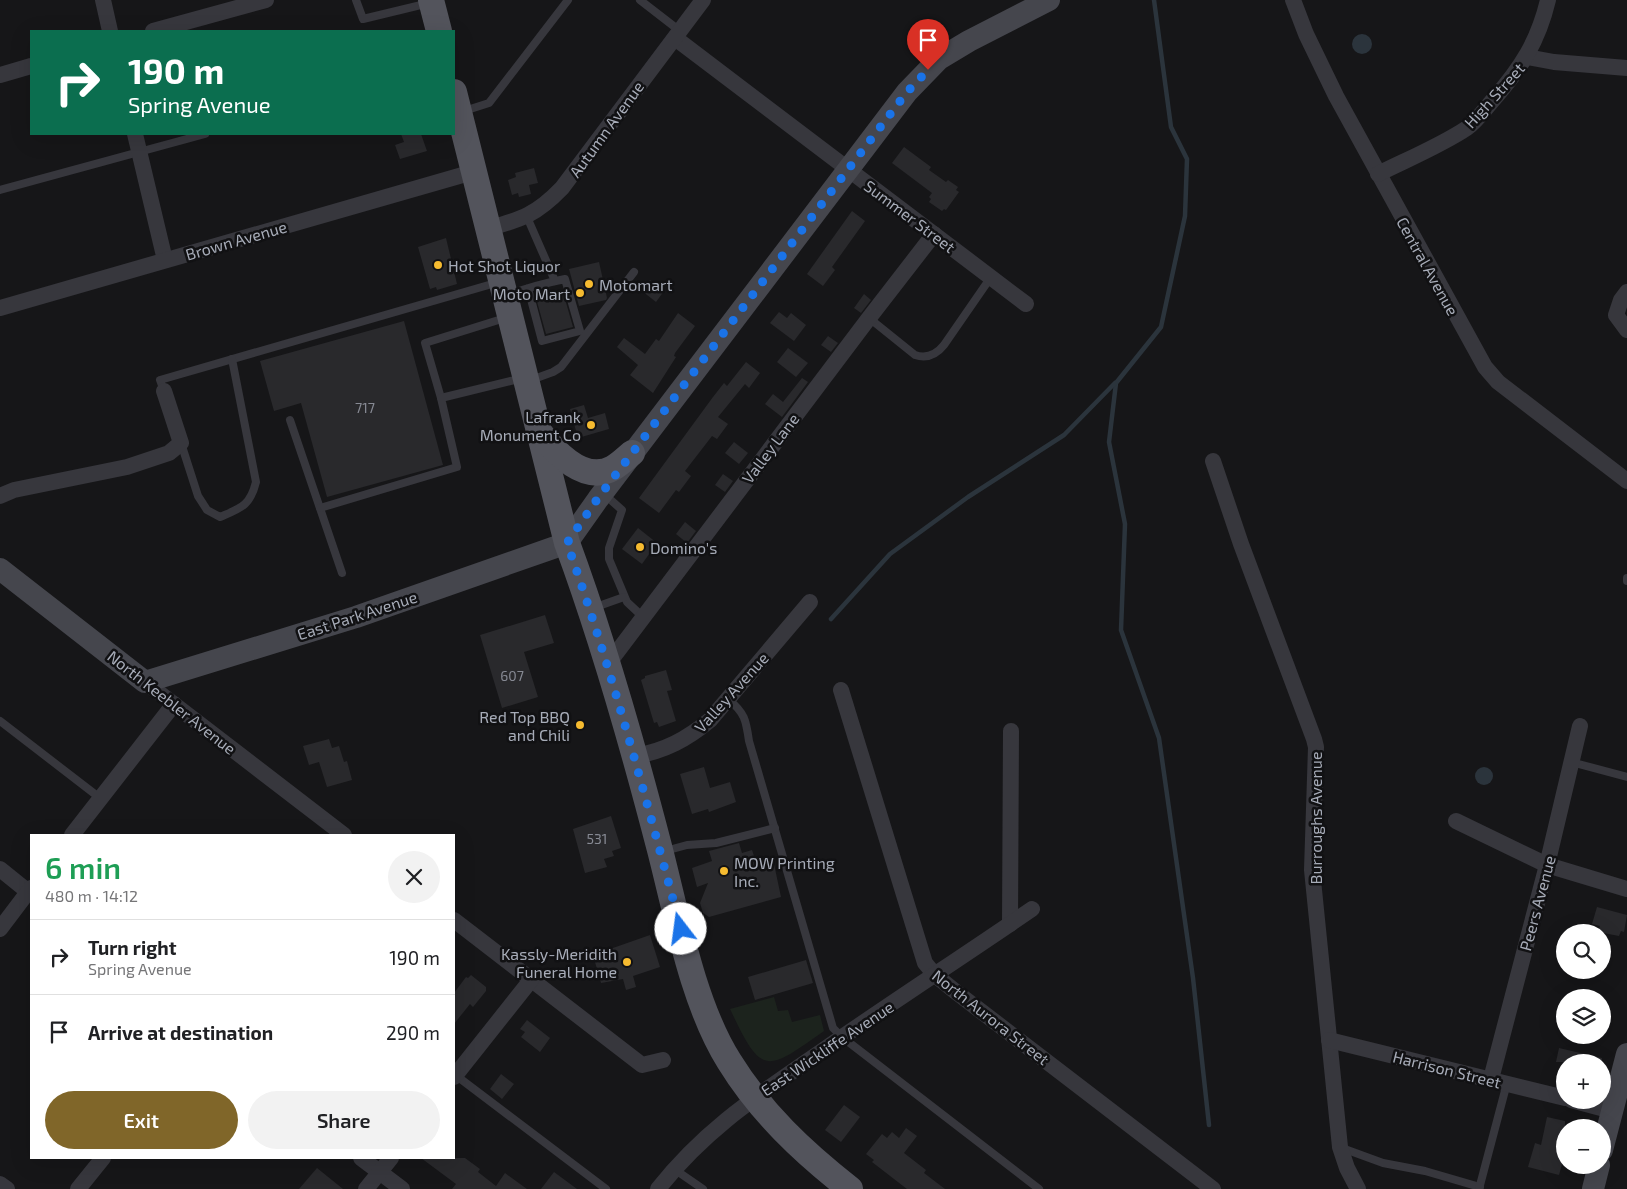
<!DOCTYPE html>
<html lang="en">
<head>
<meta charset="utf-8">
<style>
	:root { --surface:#fff; --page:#f2f2f2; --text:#202124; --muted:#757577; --line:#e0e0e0; --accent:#806629 }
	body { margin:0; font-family:"Exo 2",sans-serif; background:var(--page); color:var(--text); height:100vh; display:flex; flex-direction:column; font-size:19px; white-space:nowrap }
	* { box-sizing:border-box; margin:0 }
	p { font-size:16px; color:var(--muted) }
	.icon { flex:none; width:28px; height:28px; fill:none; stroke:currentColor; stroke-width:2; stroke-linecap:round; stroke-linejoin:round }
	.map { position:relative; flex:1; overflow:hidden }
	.panel { position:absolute; left:30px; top:834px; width:425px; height:325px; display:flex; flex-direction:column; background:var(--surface); border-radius:0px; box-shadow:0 5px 20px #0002 }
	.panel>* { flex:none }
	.banner { position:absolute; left:30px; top:30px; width:425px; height:105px; border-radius:0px; box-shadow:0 5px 20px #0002; background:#0b6e4f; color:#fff; overflow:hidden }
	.tools { position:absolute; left:1556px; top:924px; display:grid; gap:10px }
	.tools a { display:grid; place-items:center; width:55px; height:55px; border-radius:50%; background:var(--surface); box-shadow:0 5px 20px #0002; font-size:25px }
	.pin { position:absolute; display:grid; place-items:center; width:42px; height:42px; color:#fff; margin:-51px -21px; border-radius:50% 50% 50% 0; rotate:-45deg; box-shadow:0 0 5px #0007 }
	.pin .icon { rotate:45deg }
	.me { position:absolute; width:55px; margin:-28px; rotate:345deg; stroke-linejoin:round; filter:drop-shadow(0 0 4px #0008) }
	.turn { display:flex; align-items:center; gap:18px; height:105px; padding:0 15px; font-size:22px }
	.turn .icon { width:65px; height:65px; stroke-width:2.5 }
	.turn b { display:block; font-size:35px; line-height:42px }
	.round { display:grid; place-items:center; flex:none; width:52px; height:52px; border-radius:26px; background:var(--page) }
	.headline { display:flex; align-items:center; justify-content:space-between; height:85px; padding:0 15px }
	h1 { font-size:30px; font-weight:600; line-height:38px; color:#1e9e55 }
	.cta { display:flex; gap:10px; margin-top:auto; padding:10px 15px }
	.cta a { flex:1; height:58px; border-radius:30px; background:var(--accent); color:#fff; font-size:20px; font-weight:600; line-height:58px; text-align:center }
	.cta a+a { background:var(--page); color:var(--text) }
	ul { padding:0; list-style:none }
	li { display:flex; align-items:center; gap:15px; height:75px; padding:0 15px; border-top:1px solid var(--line) }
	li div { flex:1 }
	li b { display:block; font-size:19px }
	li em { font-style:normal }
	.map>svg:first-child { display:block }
	.green { fill:#1c231d }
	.water { fill:#2b343c }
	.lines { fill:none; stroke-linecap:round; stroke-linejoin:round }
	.stream { stroke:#2b343c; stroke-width:4.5 }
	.building { fill:#29292c }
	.lane { stroke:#37373d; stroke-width:8 }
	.street { stroke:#37373d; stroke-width:16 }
	.secondary { stroke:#45464d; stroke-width:22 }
	.primary { stroke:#53545c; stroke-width:26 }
	.route { stroke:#1a73e8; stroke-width:9; stroke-dasharray:0 16.2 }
	.poi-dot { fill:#f6bb30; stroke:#111113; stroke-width:2 }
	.labels { text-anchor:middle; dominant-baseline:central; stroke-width:5; stroke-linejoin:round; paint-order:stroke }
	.number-label { font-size:14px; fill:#878a94 }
	.street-label { font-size:16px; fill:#a7acb8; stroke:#111113 }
	.poi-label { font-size:16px; fill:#a7acb8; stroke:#111113; text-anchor:start }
</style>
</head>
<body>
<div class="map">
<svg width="1627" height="1189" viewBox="0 0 1627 1189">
	<rect width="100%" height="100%" fill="#161618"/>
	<path class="green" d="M774,997L778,1011L788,1010L792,1022L820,1015L824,1031C766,1072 762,1077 730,1009Z"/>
	<g class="water">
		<circle cx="1362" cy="44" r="10"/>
		<circle cx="1484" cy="776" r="9"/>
	</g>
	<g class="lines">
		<g class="stream">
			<path d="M1154,0L1171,127L1187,159L1185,216L1161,327L1116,383L1109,442L1125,524L1121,630L1159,738L1193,978L1209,1125"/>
			<path d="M831,619L890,554L968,497L1064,435L1115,383"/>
		</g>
	</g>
	<g class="building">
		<path d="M401,134H421L427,151L400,159L395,145L404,142Z"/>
		<path d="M904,147L931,167L929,170L946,182L948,180L958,187L956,190L959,192L946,210L944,209L942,211L929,202L931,199L929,197L932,193L892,163Z"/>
		<path d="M534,168L538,183L529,185L531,194L519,197L518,193L512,195L508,180L516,177L515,173Z"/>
		<path d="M852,211L865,221L832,267L835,270L823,286L807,274Z"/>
		<path d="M446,238L457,284L437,290L436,287L430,289L418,247Z"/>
		<path d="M599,262L607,298L606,300L579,306L569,269Z"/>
		<path d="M650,280L664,291L656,302L642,291Z"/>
		<path d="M563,292L573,327L546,334L536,298L542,297L548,300L551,299L552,294Z"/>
		<path d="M864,294L871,300L861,313L854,308Z"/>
		<path d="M779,312L787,318L791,313L806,325L794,341L770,323Z"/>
		<path d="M678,313L695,326L675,353L674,356L676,357L653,393L630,375L638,365L617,347L624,338L645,354L656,339L659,341Z"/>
		<path d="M404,321L443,465L327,497L301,403L274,411L260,361Z"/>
		<path d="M828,336L838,343L831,352L821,345Z"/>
		<path d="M788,348L808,363L796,377L777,362Z"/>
		<path d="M746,362L760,373L749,388L745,384L718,417L728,424L717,439L712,436L685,471L691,476L679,492L676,490L659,513L639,498L713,397L724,383L727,386Z"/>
		<path d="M802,378L808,382L782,417L765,404L773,394L783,402Z"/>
		<path d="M584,405L588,418L605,413L609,429L578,438L570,409Z"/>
		<path d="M734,442L748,453L739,464L725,453Z"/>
		<path d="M723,474L733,481L725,492L715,485Z"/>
		<path d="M685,522L696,531L687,543L676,534Z"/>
		<path d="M638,528L657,543L642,564L622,549Z"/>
		<path d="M545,615L554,643L524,652L538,697L502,708L480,635Z"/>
		<path d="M666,670L672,690L667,691L676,721L659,727L657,722L654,723L641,680L645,678V676Z"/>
		<path d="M329,739L332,748L339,746L344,762L347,761L352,780L327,787L319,762L309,765L303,746Z"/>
		<path d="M704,767L710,788L730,782L736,802L709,812L708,809L692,814L680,774Z"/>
		<path d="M611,816L621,848L612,851L614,856L604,859L607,867L585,873L573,829Z"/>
		<path d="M739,843L742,853L752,850L758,868L774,864L781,897L709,917L703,913L700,903L708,883L697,887L692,868L712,861L709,851Z"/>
		<path d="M1597,907L1627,915L1624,932L1621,931L1619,936L1598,932L1600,926L1592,924Z"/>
		<path d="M650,935L660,967L633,976L636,987L626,990L623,979L601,983L593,955Z"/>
		<path d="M806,960L813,983L755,1000L748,977Z"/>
		<path d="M471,975L486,987V991L473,1007L470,1004L454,1024V993L466,977L468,978Z"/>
		<path d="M527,1020L550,1038L540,1052L521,1037L525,1032L520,1029Z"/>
		<path d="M1559,1048L1602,1058V1062H1556Z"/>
		<path d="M501,1074L514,1084L502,1099L490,1089Z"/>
		<path d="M844,1105L860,1117L841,1142L825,1130Z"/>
		<path d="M1547,1117L1565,1121V1153L1559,1175L1528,1167L1535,1143L1541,1145Z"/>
		<path d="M906,1128L917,1136L904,1153L926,1170L924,1173L945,1189H907L872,1162L874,1160L866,1154L882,1134L887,1138L892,1132L899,1138Z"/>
		<path d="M421,1158H465L480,1169L478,1172L496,1186L505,1173L527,1189H452L456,1184Z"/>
		<path d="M317,1168L343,1189H299Z"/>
		<path d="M554,1172L577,1189H541Z"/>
	</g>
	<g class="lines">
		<g class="lane">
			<path d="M356,0L363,19L429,3"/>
			<path d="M640,0L680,31"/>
			<path d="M464,111L489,103L568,0"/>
			<path d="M0,190L205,134"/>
			<path d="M527,217L555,281"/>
			<path d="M544,284L547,295"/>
			<path d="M508,295C527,288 545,283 565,279L580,331L542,341L528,288"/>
			<path d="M869,318L915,355C927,359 936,355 944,345L991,277"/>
			<path d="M531,380L553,372L561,367L634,272"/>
			<path d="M164,391L160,380L499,282"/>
			<path d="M441,398L425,343L505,318"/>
			<path d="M290,420L342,573"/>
			<path d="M181,443L198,496L207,510L220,517C241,508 250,506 256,482L232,359"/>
			<path d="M604,494L622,510L609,548V559L627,602L643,617"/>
			<path d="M320,508L457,467L441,398L523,378"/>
			<path d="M1627,578V581"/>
			<path d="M593,608L624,597"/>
			<path d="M728,699C745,713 746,720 749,741L833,1028L842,1037L1039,1189"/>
			<path d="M0,721L100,798"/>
			<path d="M1571,762L1627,777"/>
			<path d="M665,851L687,845L716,843L775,828"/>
			<path d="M454,1074L606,1189"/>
			<path d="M1342,1148L1383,1163L1425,1171L1480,1187"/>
			<path d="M674,1169L703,1189"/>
			<path d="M1479,1189L1507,1083"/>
		</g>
		<g class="street">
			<path d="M103,0L110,31"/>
			<path d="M1293,0L1306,34L1336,96L1485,367L1498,382L1627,481"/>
			<path d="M153,31L266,0"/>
			<path d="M675,38L1026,304"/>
			<path d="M1527,57L1554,62L1627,68"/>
			<path d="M0,75L31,66"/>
			<path d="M135,134L165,260"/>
			<path d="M1378,174C1406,160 1442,145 1467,128C1477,121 1485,109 1493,100C1521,68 1538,42 1548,0"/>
			<path d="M487,229C522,219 536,215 562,188L703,0"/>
			<path d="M1627,292L1621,300L1616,315L1627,330"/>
			<path d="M0,308L473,172"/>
			<path d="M1213,461L1241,544L1314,739L1316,747L1312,870L1340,1147L1347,1168L1358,1189"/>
			<path d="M0,496L14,490L127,467L169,453L181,443L164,391"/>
			<path d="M608,664L869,318L934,234"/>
			<path d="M145,682L344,835"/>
			<path d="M841,690L925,963L935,975L956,992L1213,1189"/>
			<path d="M635,756C665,751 687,739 710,720L810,602"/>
			<path d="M1456,821L1547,865L1627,889"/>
			<path d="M72,835L174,704"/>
			<path d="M0,869L31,894"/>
			<path d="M454,920L642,1065L663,1060"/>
			<path d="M1010,924L1011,731"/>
			<path d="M0,929L31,888"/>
			<path d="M1329,1040L1565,1098"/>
			<path d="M454,1077L531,980"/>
			<path d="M1491,1079L1547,865L1580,726"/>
			<path d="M1571,1100L1612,1111"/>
			<path d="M361,1158L402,1189"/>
			<path d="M0,1184L7,1189"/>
			<path d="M78,1189L103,1158"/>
			<path d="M366,1189L391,1158"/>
			<path d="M658,1189C706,1128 760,1094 822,1051C891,1003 962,957 1032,909"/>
		</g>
		<g class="secondary">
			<path d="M0,569L145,682L356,617L567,543L598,499L907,92L939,59L969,41L1049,0"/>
			<path d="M1602,1150L1627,1054"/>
			<path d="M1593,1189L1599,1165"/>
		</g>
		<g class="primary">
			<path d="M431,0L439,31"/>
			<path d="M454,92L567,543C604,643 633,746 660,850C677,916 693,1004 729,1061C761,1113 803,1152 850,1189"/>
			<path d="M541,434C557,454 585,484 613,468C620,464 626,458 632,453"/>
		</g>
	</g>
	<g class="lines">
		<path class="route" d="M681,929C646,799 612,670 567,543L598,498L907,92L928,70"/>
	</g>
	<g class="poi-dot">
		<circle cx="438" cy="265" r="5"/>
		<circle cx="589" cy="284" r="5"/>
		<circle cx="580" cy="293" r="5"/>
		<circle cx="591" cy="425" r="5"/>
		<circle cx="640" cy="547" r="5"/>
		<circle cx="580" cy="725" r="5"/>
		<circle cx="724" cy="871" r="5"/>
		<circle cx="627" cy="962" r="5"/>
	</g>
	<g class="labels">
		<g class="number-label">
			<text x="365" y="407">717</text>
			<text x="512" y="675">607</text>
			<text x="597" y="838">531</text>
		</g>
		<g class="street-label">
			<text transform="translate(1494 95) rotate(-48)">High Street</text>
			<text transform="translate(606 129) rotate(-54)">Autumn Avenue</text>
			<text transform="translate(910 216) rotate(37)">Summer Street</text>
			<text transform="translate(236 240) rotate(-16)">Brown Avenue</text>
			<text transform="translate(1428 266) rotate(61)">Central Avenue</text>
			<text transform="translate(770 448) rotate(-53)">Valley Lane</text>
			<text transform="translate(357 615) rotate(-18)">East Park Avenue</text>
			<text transform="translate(731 692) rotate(-48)">Valley Avenue</text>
			<text transform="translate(172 702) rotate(38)">North Keebler Avenue</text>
			<text transform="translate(1315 818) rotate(-90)">Burroughs Avenue</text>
			<text transform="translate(1537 903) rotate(-75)">Peers Avenue</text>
			<text transform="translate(991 1017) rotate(38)">North Aurora Street</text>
			<text transform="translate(827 1048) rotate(-34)">East Wickliffe Avenue</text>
			<text transform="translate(1447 1069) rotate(14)">Harrison Street</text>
		</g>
		<g class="poi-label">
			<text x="448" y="265">Hot Shot Liquor</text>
			<text x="599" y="284">Motomart</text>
			<text x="570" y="293" text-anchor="end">Moto Mart</text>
			<text x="581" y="416" text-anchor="end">Lafrank<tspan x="581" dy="18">Monument Co</tspan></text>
			<text x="650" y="547">Domino's</text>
			<text x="570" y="716" text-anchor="end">Red Top BBQ<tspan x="570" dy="18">and Chili</tspan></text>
			<text x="734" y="862">MOW Printing<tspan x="734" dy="18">Inc.</tspan></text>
			<text x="617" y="953" text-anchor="end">Kassly-Meridith<tspan x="617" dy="18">Funeral Home</tspan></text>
		</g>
	</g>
</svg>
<div class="tools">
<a><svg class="icon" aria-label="search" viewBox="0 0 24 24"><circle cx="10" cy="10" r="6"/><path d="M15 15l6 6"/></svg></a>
<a><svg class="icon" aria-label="layers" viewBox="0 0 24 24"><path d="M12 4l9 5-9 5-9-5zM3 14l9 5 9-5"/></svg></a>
<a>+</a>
<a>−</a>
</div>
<div class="pin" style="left:928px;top:70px;background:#d93025"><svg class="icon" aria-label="arrive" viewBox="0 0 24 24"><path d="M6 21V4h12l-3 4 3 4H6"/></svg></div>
<svg class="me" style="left:681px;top:929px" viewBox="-20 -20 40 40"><circle r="19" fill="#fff"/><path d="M0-13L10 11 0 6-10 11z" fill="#1a73e8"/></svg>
<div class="banner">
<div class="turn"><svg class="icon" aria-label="right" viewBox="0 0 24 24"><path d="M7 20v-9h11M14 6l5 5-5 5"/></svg><div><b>190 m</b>Spring Avenue</div></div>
</div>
<section class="panel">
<div class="headline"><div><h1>6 min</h1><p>480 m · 14:12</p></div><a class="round"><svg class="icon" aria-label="close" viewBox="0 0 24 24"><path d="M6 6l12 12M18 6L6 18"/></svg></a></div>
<ul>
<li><svg class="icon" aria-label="right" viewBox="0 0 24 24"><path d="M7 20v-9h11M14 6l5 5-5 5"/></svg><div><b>Turn right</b><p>Spring Avenue</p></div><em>190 m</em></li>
<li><svg class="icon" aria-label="arrive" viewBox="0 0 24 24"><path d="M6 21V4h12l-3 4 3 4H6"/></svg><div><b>Arrive at destination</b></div><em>290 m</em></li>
</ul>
<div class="cta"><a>Exit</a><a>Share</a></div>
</section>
</div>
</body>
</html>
